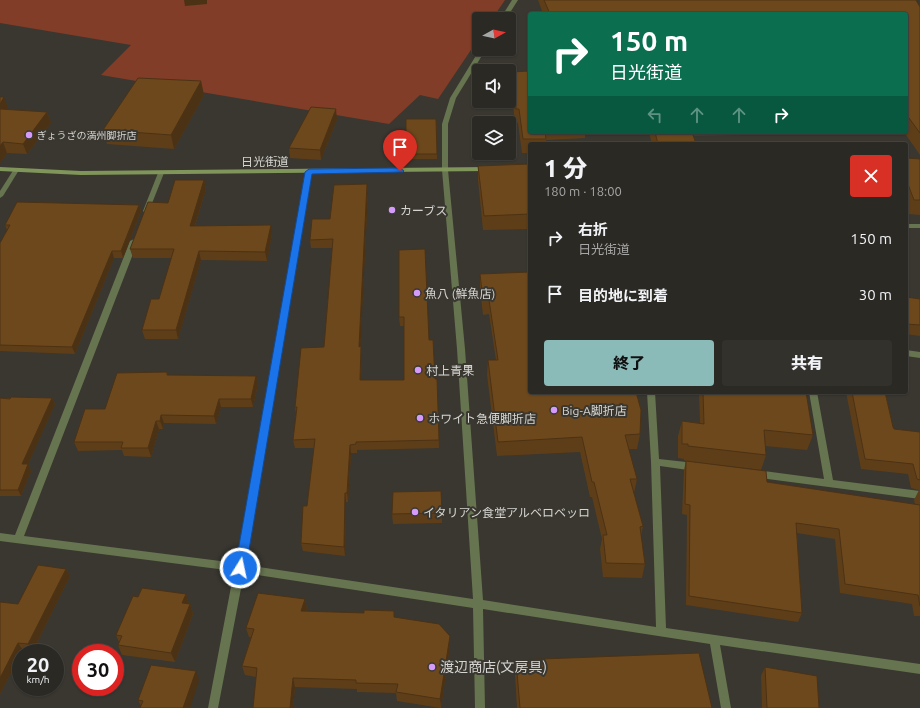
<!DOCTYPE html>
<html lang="ja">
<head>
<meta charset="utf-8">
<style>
	:root { --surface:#2b2924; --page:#33312c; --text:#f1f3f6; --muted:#a6a6a6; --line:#474541; --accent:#8bbbb9 }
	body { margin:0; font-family:Ubuntu,"Noto Sans JP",sans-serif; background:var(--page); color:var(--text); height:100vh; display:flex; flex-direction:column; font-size:15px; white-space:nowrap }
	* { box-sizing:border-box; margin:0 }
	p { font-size:13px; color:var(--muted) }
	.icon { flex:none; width:22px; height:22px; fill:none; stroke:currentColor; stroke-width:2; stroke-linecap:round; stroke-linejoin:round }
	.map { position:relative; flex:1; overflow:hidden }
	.side { position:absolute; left:528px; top:142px; width:380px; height:252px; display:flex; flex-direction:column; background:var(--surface); border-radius:4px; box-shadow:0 1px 3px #0004,0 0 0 1px var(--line) }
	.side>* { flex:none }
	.guide { position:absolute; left:528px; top:12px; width:380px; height:122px; border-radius:4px; box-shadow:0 1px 3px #0004,0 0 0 1px var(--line); background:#0b6e4f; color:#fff; overflow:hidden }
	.needle { width:26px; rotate:82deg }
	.fabs { position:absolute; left:472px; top:12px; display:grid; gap:8px }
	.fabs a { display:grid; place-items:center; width:44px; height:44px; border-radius:4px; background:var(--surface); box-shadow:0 1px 3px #0004,0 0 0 1px var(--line); font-size:20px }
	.speed { position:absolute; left:12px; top:644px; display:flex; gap:8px; font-size:20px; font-weight:700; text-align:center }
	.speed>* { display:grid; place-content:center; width:52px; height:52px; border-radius:50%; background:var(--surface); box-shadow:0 1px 3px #0004,0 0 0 1px var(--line); line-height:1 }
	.speed small { font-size:10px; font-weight:400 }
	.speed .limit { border:6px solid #d22; background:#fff; color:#111 }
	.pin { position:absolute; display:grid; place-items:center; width:34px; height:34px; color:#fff; margin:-41px -17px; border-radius:50% 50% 50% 0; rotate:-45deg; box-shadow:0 0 4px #0007 }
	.pin .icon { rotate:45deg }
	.me { position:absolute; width:44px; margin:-22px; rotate:10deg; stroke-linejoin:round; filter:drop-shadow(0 0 3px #0008) }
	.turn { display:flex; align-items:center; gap:14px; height:84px; padding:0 16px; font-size:18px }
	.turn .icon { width:52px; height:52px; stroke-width:2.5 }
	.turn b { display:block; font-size:28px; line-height:34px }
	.lanes { display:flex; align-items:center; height:38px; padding:0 16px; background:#0003; justify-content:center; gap:20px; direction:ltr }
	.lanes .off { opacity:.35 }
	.round { display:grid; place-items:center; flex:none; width:42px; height:42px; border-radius:4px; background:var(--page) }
	.head { display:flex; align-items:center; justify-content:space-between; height:68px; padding:0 16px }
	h1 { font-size:24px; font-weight:800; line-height:30px }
	.button { display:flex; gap:8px; margin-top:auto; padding:8px 16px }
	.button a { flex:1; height:46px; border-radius:4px; background:var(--accent); color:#111; font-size:16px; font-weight:800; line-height:46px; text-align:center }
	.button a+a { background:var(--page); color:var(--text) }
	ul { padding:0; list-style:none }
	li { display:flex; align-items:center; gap:12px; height:56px; padding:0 16px }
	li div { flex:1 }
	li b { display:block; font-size:15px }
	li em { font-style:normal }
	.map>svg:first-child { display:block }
	.green { fill:#813d28 }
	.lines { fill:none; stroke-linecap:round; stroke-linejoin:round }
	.street { fill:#66744f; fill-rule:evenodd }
	.secondary { fill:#809559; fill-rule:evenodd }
	.wall { fill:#5e3e19 }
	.shaded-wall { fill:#4c3214 }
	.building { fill:#6d481d; stroke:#4c3214 }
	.route { fill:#1a73e8; stroke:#114b97 }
	.poi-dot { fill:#d59bfb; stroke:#393730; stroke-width:1.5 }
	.labels { text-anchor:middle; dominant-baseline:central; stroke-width:4; stroke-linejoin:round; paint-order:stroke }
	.far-poi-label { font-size:10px; fill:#d5d4d0; stroke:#393730; text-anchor:start }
	.street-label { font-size:12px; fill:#d5d4d0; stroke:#393730 }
	.poi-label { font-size:12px; fill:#d5d4d0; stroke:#393730; text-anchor:start }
	.near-poi-label { font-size:14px; fill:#d5d4d0; stroke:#393730; text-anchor:start }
</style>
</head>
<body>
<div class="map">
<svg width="920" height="708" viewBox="0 0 920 708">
	<rect width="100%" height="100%" fill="#393730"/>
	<path class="green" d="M0,0H505L492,19H479V38L438,99L420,95L389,124L101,75L131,45L0,23Z"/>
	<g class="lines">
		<g class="street">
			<path d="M512,0H518L506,19H500Z"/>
			<path d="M480,49H486L456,98L448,124V170L465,349L483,600L656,627L651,462L647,392H655L659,459L695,463L698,465L699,467L698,469L695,471L660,466L666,628L920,664V674L720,645L731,708H721L710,644L483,609L485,708H475L473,608L244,573L218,708H208L234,571L0,541V533L15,535L130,241L134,239L138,241L24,536L236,563L306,172L309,170L312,172L245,565L473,599L457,349L442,170V124L450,98Z"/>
			<path d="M16,168L19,170L3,196L0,198V191L14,169Z"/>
			<path d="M161,171L164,173L149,211L146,213L144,212L143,211L158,173Z"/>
			<rect x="906" y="224" width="14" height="4"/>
			<path d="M906,350L920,352V358L906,356Z"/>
			<path d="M809,392H817L833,480L920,491V499L753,477L752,474L753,471L756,470L824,479Z"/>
		</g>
		<path class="secondary" d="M0,167L81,171L489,167L492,169L489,171L81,175L0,171Z"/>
	</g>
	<g class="wall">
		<path d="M538,0H916L920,7V155L904,132H906V14H543Z"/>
		<path d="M511,72L530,132H607V134L585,135V138L546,140V144H530V153H522L518,123H515L511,86Z"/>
		<path d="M201,81L204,95L174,149L107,144L103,130Z"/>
		<path d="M0,97L8,108L7,110L47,112L51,123L27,154L7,153L0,163Z"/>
		<path d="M337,119L321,160L290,158L289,148Z"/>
		<path d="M436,119L437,159H406V154Z"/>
		<path d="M649,132H748L747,135L693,136L696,144H652Z"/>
		<path d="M906,158L920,159V215L909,214L906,208Z"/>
		<path d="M530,164V229L483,230L478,180V166Z"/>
		<path d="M204,180L206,189L195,226L272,234L267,261L201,260L178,339H145L142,330L159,299L172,258H133L130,249L168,203Z"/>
		<path d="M367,184L368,193L360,347L361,346L362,355L361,380H404V326H400L399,317V250L429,340L435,379H437L439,448L357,450V453H351L348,502H346L345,556L303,551L301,543L307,506L314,448H295L293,440L296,414L295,407L324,347L332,248H311L310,240L330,219Z"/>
		<path d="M139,205L141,211L123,258H114L75,354L0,351V243L7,230L5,225Z"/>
		<path d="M480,274L530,392L640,434L637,449H629L637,479L634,493L643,526L641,536L645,564L642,578L603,577L600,549L602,539L592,497H590L580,452L497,456L487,375L488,360H496L489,314L483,315L480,289Z"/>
		<path d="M906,297L920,299V336L906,334Z"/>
		<path d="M167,372L168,375L256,376L258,384L253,407H221L216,424L164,423L163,429H159L151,457L124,456L122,450L78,451L74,442L105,409Z"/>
		<path d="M699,392H806L813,435L807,450L765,446L766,455L761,470L693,462L767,482L915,504L914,500L919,490L911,488L908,474L861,469L846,392H885L893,427L894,429L920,432V616H914L912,604L840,593L835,539L797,533L802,613L798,622L686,605L687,515L682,514L684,470L686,461L684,460V459L678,458V436L682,421L700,423Z"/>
		<path d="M0,398H52L55,404L28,464L31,471L21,496H0Z"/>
		<path d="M441,491L442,523L393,524L392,514Z"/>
		<path d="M66,569L70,576L33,651L23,650L0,694V602L18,604Z"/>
		<path d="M186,594L189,604H190L193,614L175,662L122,655L118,645L119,642L116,635L138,597Z"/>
		<path d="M305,599L307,609L306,611L395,617L450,636V645L441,708L397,701L396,693L357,692V689L295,687L293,708H253L256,677L245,675L242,666L251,637H249L246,628Z"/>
		<path d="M516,660L712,708H517L515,675Z"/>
		<path d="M765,667L819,708H762L761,676Z"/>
		<path d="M199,680L141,706L138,700Z"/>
	</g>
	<g class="shaded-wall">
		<path d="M184,0H207V4L185,6Z"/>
		<path d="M201,81L204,95L174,149L171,135Z"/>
		<path d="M4,97L8,108L0,119V104Z"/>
		<path d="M336,109L337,119L321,160L320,150Z"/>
		<path d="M47,112L51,123L27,154L23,144Z"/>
		<path d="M3,142L7,153L0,163V146Z"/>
		<path d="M204,180L206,189L192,235L190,226Z"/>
		<path d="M367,184L368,193L360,355L359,347Z"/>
		<path d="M139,205L141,211L123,258L121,251Z"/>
		<path d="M271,225L272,234L267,261L265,252Z"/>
		<path d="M112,251L114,258L75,354L72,347Z"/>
		<path d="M199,251L201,260L178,339L176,330Z"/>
		<path d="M361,346L362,355L361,389L360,380Z"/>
		<path d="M256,376L258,384L253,407L251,399Z"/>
		<path d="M52,398L55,404L25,471L22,464Z"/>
		<path d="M219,399L221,407L216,424L214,416Z"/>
		<path d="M161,415L164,423L163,429L160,421Z"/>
		<path d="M156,421L159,429L151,457L148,448Z"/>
		<path d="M350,445L351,453L348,502L347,493Z"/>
		<path d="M28,464L31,471L21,496L18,490Z"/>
		<path d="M345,493L346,502L345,556L344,547Z"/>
		<path d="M66,569L70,576L33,651L28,644Z"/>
		<path d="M186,594L189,604L185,613L182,603Z"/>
		<path d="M305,599L307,609L303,621L301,611Z"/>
		<path d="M190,604L193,614L175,662L171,653Z"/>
		<path d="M450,636V645L441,708L440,699Z"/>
		<path d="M18,643L23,650L0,694V678Z"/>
		<path d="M196,671L199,680L190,708H183Z"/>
		<path d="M293,678L295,687L293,708H290Z"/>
	</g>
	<g class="building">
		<path d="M544,0H916L920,7V133L906,114V14H550Z"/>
		<path d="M530,71V132H545L546,139H523L519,109H516L511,72Z"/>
		<path d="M138,78L201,81L171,135L103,130Z"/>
		<path d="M0,97H4L0,104Z"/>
		<path d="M311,107L336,109L320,150L289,148Z"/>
		<path d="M0,109L47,112L23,144L3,142L0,146Z"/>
		<path d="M406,119H436L437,154H406Z"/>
		<path d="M655,132H692L696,144H658Z"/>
		<path d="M906,158L920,159V200H914L906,179Z"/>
		<path d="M530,164V214L484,216L478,166Z"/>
		<path d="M175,180H204L190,226L271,225L265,252L199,251L176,330H142L151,299H159L174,249H130L148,202L168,203Z"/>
		<path d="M367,184L359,347L361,346L360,380H404V317H399V250L425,249L429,340H433L435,379H437L439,440L356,442V444L350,445L347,493H345L344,547L301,543L303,506H307L315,439L293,440L297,407H295L301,348L324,347L333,239L310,240L312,219H330L334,185Z"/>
		<path d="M17,202L139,205L121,251H112L72,347L0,345V243L10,225H5Z"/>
		<path d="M530,272V392H636L641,410L640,434L625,435L637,479H630L643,526L640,527L645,564L606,563L603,535H607L594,482H592L582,437L498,442L488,360H498L489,300H483L480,274Z"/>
		<path d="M906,297L920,299V325L906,324Z"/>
		<path d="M167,372V375L256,376L251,399H219L214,416L161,415L160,421H156L148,448H121L123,442H74L85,409H105L117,373Z"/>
		<path d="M703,392H806L813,435L764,430L766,455L688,446V444H682V421L704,424Z"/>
		<path d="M852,392H885L893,427L894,429L920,432V480L917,479L913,464L865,459Z"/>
		<path d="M11,397L52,398L22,464H28L18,490H0V398L10,399Z"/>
		<path d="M686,461L766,471L767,482L920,505V606L918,595L845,584L839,529L796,523L802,613L689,596L690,505L685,504Z"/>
		<path d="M441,491L442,513L392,514L393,492Z"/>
		<path d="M38,565L66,569L28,644L18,643L0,678V602L18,604Z"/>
		<path d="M142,588L186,594L182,603L190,604L171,653L118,645L122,636L116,635L133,596L138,597Z"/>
		<path d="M258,593L305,599L301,611L364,613V610L394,611V617L439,624L450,636L440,699L396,692L398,684L356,683V680L293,678L290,708H253L257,668L242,666L254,629L246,628Z"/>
		<path d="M699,653L712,708H520L516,660Z"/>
		<path d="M151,665L196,671L183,708H140L143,701L138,700Z"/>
		<path d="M765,667L817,676L819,708H767Z"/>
	</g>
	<path class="route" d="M400,168L404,171L403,172L312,174L246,568L244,571L240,572L236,571L235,568L305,172L309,169Z"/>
	<g class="poi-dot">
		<circle cx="29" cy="135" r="4"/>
		<circle cx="392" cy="210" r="4"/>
		<circle cx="417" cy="293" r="4"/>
		<circle cx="418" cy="370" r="4"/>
		<circle cx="554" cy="410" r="4"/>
		<circle cx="420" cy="418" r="4"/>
		<circle cx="415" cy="512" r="4"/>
		<circle cx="432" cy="667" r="4"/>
	</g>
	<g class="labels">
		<g class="far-poi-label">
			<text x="37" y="135">ぎょうざの満州脚折店</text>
		</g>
		<g class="street-label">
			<text x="265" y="161">日光街道</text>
		</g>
		<g class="poi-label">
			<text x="400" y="210">カーブス</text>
			<text x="425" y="293">魚八 (鮮魚店)</text>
			<text x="426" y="370">村上青果</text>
			<text x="562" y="410">Big-A脚折店</text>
			<text x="428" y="418">ホワイト急便脚折店</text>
			<text x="423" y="512">イタリアン食堂アルベロベッロ</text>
		</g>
		<g class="near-poi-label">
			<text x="440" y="667">渡辺商店(文房具)</text>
		</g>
	</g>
</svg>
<div class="fabs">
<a><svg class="needle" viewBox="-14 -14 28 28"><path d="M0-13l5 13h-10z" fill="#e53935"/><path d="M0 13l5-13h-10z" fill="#a6a6a6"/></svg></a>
<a><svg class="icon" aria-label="sound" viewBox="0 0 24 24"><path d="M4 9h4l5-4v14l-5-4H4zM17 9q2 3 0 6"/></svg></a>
<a><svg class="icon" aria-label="layers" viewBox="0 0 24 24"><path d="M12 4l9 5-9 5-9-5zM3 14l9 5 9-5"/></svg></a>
</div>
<div class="speed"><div>20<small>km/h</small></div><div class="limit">30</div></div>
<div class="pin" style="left:400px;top:171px;background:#d93025"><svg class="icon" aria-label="arrive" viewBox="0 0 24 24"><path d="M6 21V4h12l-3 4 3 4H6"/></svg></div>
<svg class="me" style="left:240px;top:568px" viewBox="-20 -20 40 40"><circle r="17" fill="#1a73e8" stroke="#fff" stroke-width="3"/><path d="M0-11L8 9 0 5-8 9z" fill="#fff"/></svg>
<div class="guide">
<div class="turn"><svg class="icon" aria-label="right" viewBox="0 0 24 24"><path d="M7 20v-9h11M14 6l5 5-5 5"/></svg><div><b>150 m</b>日光街道</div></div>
<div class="lanes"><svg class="icon off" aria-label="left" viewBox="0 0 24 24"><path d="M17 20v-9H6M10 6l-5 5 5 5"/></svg><svg class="icon off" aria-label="ahead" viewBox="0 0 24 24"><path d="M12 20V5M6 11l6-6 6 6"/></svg><svg class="icon off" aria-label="ahead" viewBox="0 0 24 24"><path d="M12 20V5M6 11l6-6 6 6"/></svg><svg class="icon" aria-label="right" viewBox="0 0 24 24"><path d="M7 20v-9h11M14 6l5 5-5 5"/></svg></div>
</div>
<section class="side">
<div class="head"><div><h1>1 分</h1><p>180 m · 18:00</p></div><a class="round" style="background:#d93025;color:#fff"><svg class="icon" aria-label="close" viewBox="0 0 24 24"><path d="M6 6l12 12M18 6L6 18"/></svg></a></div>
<ul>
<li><svg class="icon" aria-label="right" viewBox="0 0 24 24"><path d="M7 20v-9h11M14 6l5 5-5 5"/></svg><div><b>右折</b><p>日光街道</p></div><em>150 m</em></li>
<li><svg class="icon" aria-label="arrive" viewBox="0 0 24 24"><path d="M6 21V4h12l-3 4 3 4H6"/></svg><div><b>目的地に到着</b></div><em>30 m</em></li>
</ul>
<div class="button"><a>終了</a><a>共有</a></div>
</section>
</div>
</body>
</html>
